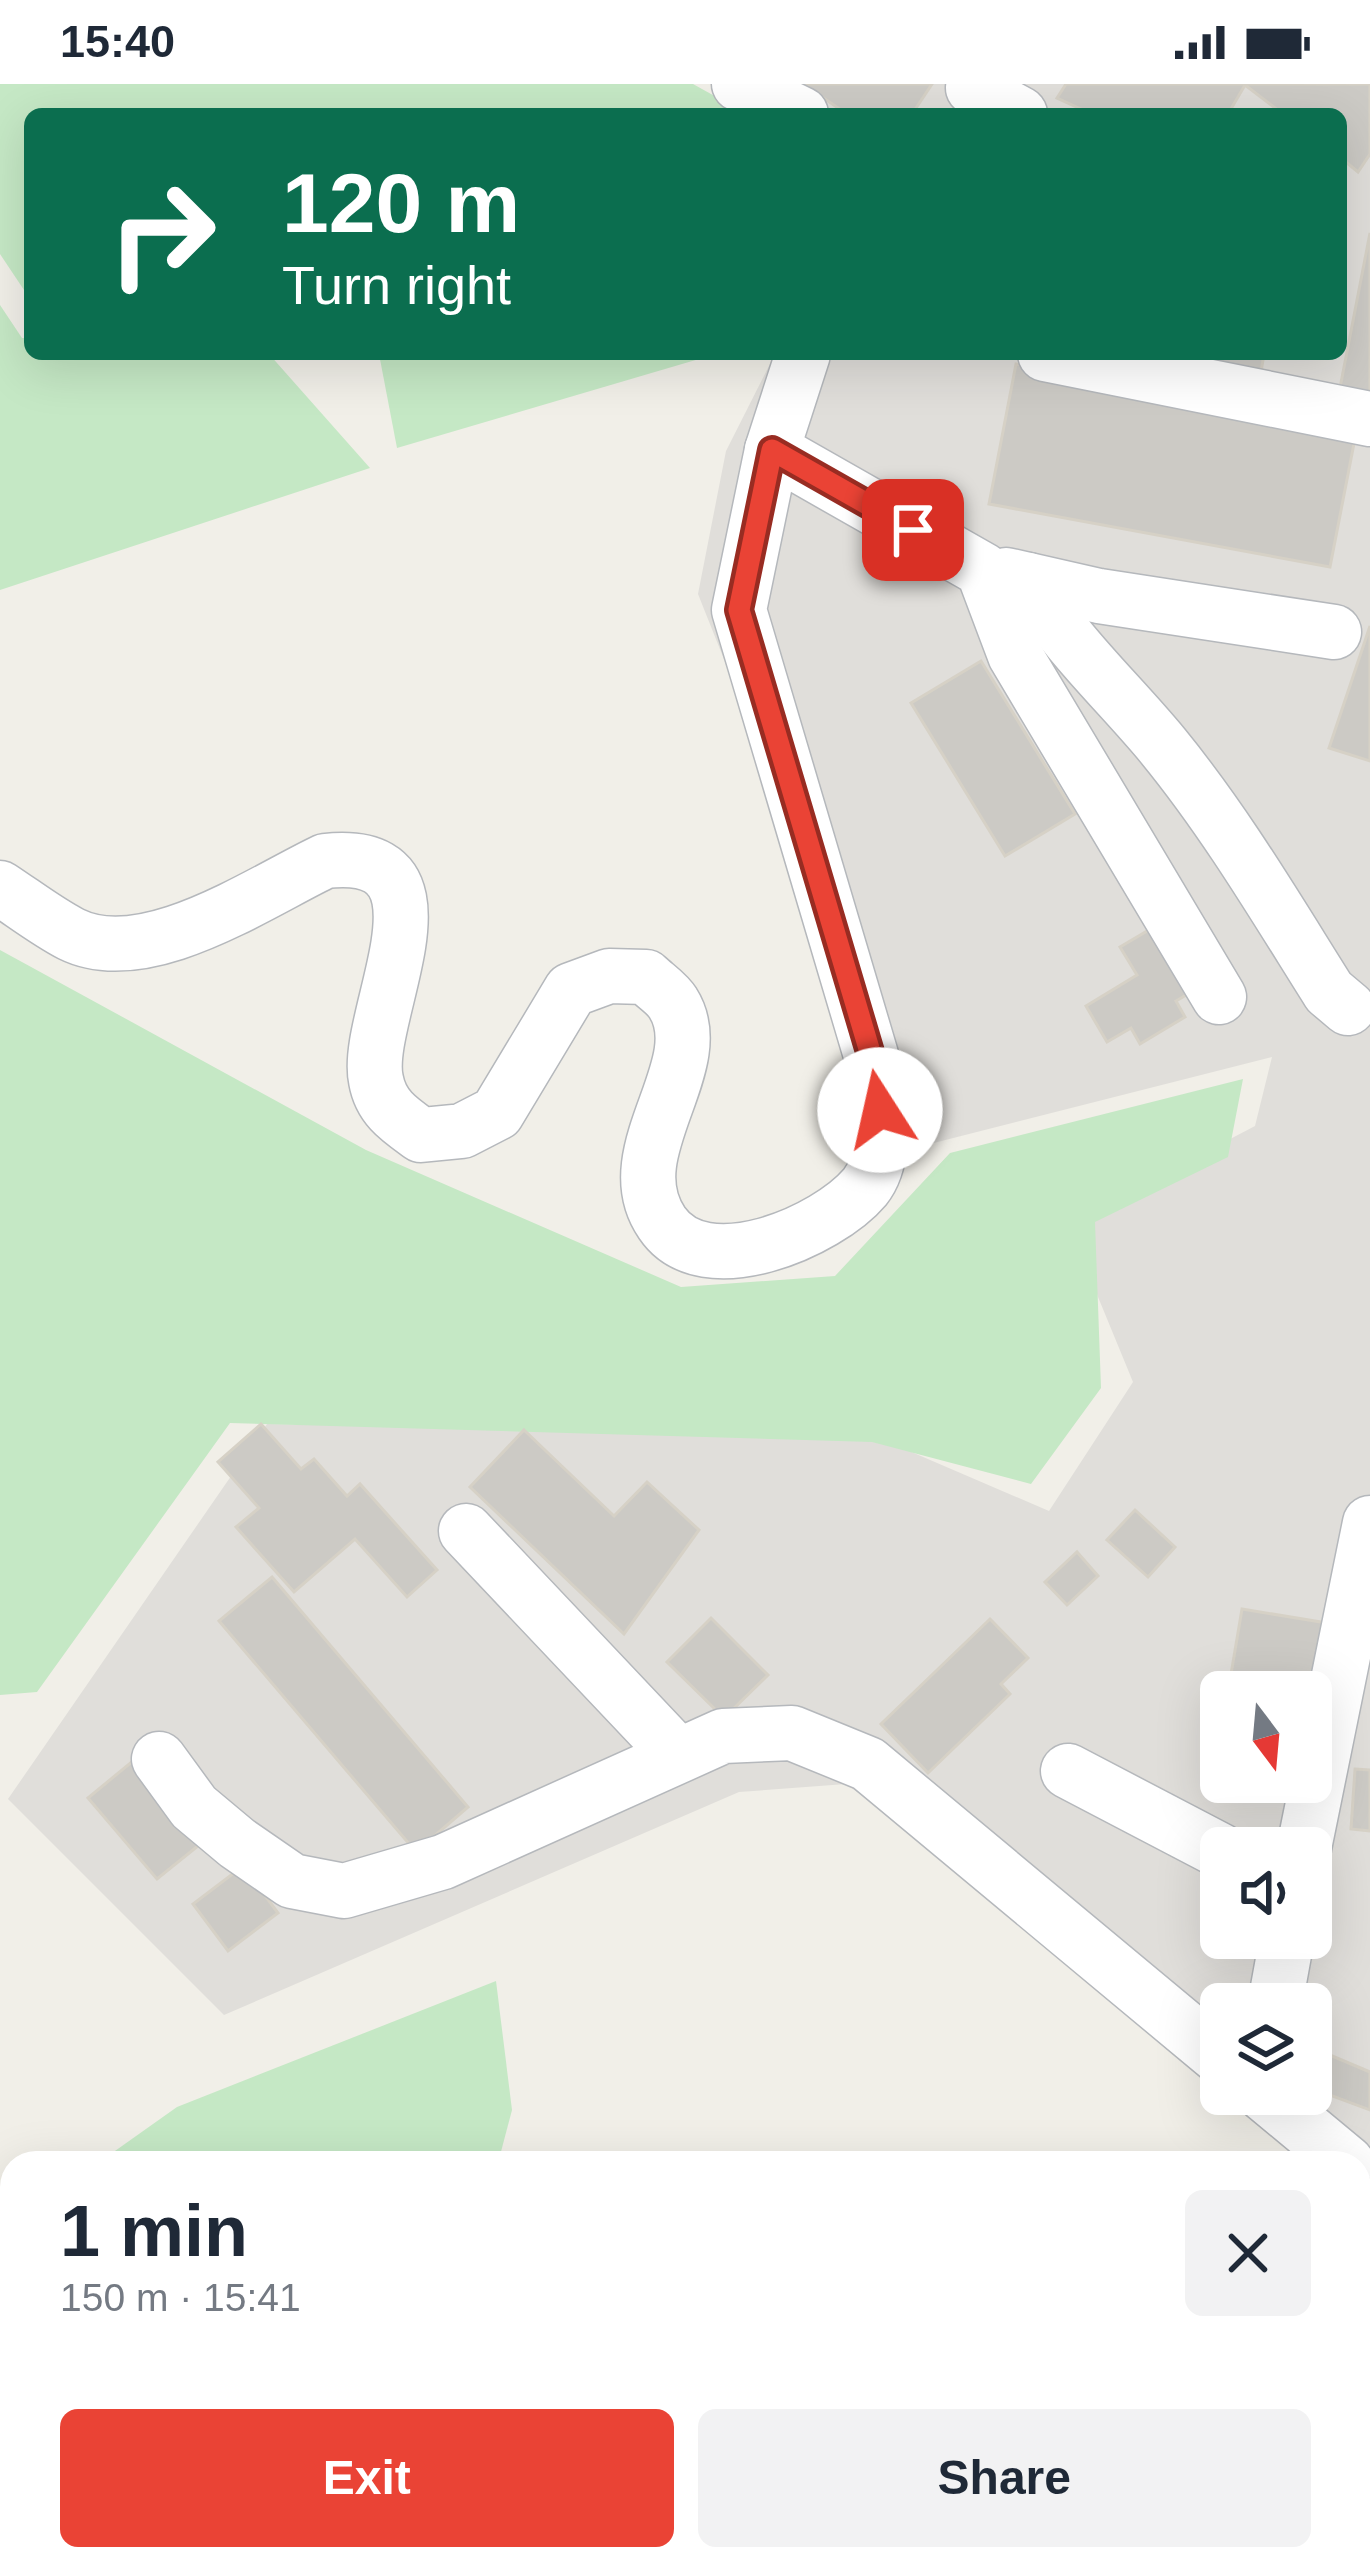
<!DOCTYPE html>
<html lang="en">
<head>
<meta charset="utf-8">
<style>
	:root { --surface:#fff; --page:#f2f2f3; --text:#1f2937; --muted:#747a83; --accent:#ea4335 }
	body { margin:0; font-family:Helvetica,sans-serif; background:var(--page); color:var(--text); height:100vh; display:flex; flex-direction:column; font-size:45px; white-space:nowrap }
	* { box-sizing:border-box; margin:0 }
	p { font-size:39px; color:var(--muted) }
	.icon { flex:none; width:66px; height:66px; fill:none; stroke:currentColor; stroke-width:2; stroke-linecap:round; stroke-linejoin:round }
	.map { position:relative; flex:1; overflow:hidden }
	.panel { position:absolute; left:0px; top:2067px; width:1371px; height:420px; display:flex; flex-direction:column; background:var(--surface); border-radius:36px 36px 0 0; box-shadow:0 12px 48px #0002 }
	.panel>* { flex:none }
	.banner { position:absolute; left:24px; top:24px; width:1323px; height:252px; border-radius:18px; box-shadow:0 12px 48px #0002; background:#0b6e4f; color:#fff; overflow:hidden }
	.needle { width:78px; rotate:164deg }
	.fabs { position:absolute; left:1200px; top:1587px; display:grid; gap:24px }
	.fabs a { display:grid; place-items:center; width:132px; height:132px; border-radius:18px; background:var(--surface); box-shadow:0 12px 48px #0002; font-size:60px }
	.pin { position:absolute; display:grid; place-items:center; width:102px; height:102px; color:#fff; margin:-51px; border-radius:24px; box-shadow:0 6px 18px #0006 }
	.me { position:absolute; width:132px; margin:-66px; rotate:350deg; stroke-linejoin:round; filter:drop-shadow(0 0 9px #0008) }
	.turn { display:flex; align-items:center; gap:42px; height:252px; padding:0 60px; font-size:54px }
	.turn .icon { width:156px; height:156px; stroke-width:2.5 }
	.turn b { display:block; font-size:84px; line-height:102px }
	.round { display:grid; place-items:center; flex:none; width:126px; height:126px; border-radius:18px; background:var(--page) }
	.overview { display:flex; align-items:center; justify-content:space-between; height:204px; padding:0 60px }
	h1 { font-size:72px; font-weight:800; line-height:90px }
	.primary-button { display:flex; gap:24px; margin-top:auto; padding:24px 60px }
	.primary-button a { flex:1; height:138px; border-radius:18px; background:var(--accent); color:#fff; font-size:48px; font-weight:800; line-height:138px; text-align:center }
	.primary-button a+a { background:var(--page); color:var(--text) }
	.status { display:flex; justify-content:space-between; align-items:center; height:84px; padding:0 60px; background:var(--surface); direction:ltr }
	.status svg { height:33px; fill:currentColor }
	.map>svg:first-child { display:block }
	.industrial { fill:#e0deda; fill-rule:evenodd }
	.green { fill:#c5e8c5 }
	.building { fill:#cccac5; stroke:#d6d1c6; stroke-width:3 }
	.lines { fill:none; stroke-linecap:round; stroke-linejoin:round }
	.minor-casing { stroke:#b5b8bc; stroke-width:57 }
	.minor { stroke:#fff; stroke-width:54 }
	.route-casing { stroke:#982c22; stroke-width:30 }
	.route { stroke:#ea4335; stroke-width:21 }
</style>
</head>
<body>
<div class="status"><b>15:40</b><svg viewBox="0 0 49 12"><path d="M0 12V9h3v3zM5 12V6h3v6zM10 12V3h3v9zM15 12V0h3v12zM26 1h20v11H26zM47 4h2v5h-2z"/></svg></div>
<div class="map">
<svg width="1370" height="2487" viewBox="0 0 1370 2487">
	<rect width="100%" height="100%" fill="#f1efe8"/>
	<path class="industrial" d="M738,0H1370V2069L1287,2010H1311V1920H1221V1964L846,1700L739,1708L224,1931L8,1715L267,1340L872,1351L1049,1427L1133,1298L1068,1140L1255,1042L1272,973L918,1063L698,510L726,367L775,270H1341V30H812ZM1221,1608H1311V1698H1221ZM1221,1764H1311V1854H1221Z"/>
	<g class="green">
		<path d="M0,0H693L747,30H30V215L0,170Z"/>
		<path d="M0,221L22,254H30V270H269L370,384L0,506Z"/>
		<path d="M379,270H716L397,364Z"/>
		<path d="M0,866L366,1066L681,1203L835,1192L950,1069L1243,995L1228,1073L1095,1138L1101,1304L1031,1400L872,1358L230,1339L37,1608L0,1611Z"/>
		<path d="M496,1897L512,2026L498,2079H98L177,2023Z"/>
		<path d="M12,2139V2378L0,2380V2148Z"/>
		<path d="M111,2475H392L395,2487H102Z"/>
	</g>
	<g class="building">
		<path d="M803,0H932L912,30H847Z"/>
		<path d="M1066,0H1370V70L1358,88L1341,74V30H1283L1245,1L1228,30H1092L1057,14Z"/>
		<path d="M1370,149V314L1339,309Z"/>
		<path d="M1151,270H1264L1260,294Z"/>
		<path d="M1016,280L1357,344L1330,483L989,420Z"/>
		<path d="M1370,542V677L1329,664Z"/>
		<path d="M981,577L1075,730L1005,772L911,619Z"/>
		<path d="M1154,843L1205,900L1176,917L1185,933L1140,960L1131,944L1107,958L1086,922L1137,891L1120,863Z"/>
		<path d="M261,1340L301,1385L314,1375L347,1412L360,1400L437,1486L407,1513L355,1455L294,1508L236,1443L259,1424L218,1378Z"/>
		<path d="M524,1346L614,1432L647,1398L699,1446L624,1550L470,1403Z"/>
		<path d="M1135,1426L1175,1463L1148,1493L1107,1456Z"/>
		<path d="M1077,1468L1098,1492L1067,1521L1045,1498Z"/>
		<path d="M272,1493L468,1723L416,1768L219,1537Z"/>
		<path d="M1242,1525L1333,1540L1311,1608H1228Z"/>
		<path d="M711,1534L768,1591L724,1634L667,1578Z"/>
		<path d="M990,1535L1028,1574L1001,1600L1010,1610L928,1689L881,1640Z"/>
		<path d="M1221,1649V1698H1307L1304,1714L1213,1699Z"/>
		<path d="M145,1667L214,1749L157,1795L88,1714Z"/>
		<path d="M1355,1685L1370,1686V1747L1351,1745Z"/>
		<path d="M243,1782L278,1829L228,1867L193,1820Z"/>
		<path d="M1318,1966L1370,1988V2026L1311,2004Z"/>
	</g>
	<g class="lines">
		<defs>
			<g id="minor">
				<path d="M739,0L801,30"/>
				<path d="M973,4L1020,30"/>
				<path d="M1045,270L1370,335"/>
				<path d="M772,366L983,486L1015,571L1219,913"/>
				<path d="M1006,491L1099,512L1334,548"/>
				<path d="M1028,496C1065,561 1116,605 1163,662C1226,739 1276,824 1329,908L1348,924"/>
				<path d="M0,804C23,819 46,837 71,850C145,887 258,809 325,777C468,761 362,933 376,996C381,1024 400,1036 421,1051L462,1047L497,1029L571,906L609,892L646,893C654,901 667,909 673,919C713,982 613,1068 662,1139C704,1201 827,1148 865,1103C887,1076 880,1027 878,995L739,526L772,366L803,270"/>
				<path d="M466,1447L676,1669"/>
				<path d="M159,1675L194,1723L237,1759L292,1797L344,1807L443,1778L723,1652L792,1649L868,1680L1221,1974"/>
				<path d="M1068,1687L1221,1767"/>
				<path d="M1304,1764L1370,1439"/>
				<path d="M1275,1920L1287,1854"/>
				<path d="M1264,2010L1347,2079"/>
			</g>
		</defs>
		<use href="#minor" class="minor-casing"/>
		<use href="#minor" class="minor"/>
	</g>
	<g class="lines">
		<defs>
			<path id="route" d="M880,1026L878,995L739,526L772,366L913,446"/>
		</defs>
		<use href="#route" class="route-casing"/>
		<use href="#route" class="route"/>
	</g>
</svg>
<div class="fabs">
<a><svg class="needle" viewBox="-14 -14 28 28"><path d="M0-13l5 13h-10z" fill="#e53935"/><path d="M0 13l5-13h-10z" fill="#747a83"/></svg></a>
<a><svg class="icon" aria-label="sound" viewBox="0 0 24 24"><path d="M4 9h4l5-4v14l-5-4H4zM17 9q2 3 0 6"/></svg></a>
<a><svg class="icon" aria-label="layers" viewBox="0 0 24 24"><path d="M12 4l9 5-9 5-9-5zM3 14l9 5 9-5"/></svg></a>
</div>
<div class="pin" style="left:913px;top:446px;background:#d93025"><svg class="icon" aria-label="arrive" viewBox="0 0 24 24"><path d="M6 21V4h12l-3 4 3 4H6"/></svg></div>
<svg class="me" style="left:880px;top:1026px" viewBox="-20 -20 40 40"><circle r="19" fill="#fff"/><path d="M0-13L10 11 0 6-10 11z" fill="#ea4335"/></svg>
<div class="banner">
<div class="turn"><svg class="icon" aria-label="right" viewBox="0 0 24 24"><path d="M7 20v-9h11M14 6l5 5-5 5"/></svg><div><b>120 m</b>Turn right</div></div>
</div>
<section class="panel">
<div class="overview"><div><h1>1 min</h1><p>150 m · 15:41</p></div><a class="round"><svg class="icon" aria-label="close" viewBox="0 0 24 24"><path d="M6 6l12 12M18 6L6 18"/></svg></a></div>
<div class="primary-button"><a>Exit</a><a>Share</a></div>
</section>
</div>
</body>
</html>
